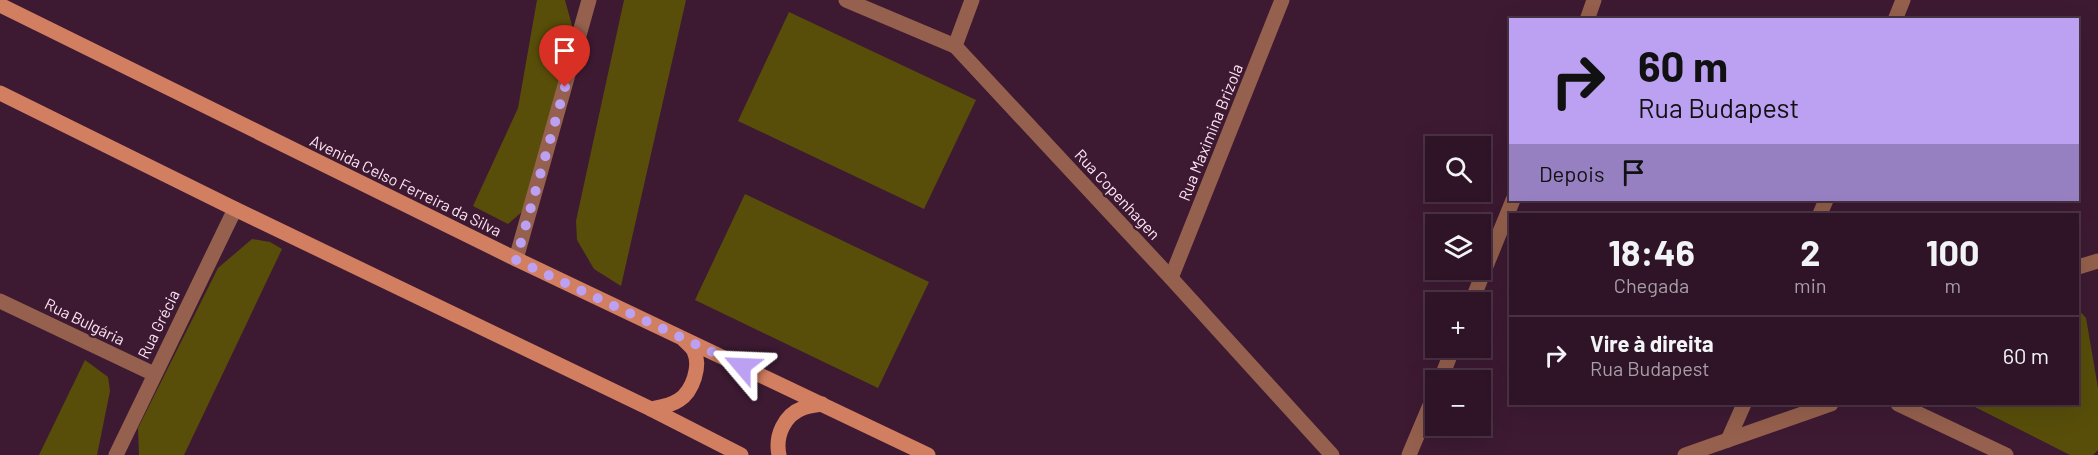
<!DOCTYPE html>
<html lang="pt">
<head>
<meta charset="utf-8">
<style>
	:root { --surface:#2e1426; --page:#361d2e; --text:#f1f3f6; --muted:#a79ea7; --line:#493343 }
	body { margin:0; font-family:Barlow,sans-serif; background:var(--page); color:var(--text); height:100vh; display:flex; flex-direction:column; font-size:22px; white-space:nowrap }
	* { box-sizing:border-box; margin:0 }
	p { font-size:20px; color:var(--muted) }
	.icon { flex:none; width:33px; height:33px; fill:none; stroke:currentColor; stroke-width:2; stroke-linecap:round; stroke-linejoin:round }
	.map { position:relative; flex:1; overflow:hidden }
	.side { position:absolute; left:1509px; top:213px; width:570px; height:192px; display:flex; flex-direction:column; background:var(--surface); border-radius:0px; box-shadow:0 6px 24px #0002,0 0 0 2px var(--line) }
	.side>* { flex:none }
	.guide { position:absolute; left:1509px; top:18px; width:570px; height:183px; border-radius:0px; box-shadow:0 6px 24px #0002,0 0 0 2px var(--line); background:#bca0f2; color:#111; overflow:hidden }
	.buttons { position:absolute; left:1425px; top:136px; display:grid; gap:12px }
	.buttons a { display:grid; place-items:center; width:66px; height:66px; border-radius:0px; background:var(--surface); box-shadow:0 6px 24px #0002,0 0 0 2px var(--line); font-size:30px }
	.pin { position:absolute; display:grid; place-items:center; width:51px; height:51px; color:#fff; margin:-62px -26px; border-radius:50% 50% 50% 0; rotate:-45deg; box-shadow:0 0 6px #0007 }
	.pin .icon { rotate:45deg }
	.me { position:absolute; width:66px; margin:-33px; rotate:296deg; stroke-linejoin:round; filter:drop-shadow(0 0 4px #0008) }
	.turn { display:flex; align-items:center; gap:21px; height:126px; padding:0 30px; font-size:27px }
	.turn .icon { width:78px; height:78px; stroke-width:2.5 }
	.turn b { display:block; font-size:42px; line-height:51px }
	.then { display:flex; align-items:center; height:57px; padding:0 30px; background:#0003; gap:12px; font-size:22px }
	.eta { display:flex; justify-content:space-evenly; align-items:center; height:102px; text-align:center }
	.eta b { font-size:36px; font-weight:700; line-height:42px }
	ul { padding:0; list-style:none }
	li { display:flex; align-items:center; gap:18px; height:78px; padding:0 30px; border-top:2px solid var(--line) }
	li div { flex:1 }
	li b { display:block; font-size:22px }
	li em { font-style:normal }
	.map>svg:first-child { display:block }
	.green { fill:#584e0a }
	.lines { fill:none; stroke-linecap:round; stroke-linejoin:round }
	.street { stroke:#95604d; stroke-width:15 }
	.secondary { stroke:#d27e60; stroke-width:15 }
	.route { stroke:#bca0f2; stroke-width:10; stroke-dasharray:0 18 }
	.labels { text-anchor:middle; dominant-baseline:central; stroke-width:5; stroke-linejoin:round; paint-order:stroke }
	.street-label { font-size:16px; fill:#fde5f4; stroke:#3d1a32 }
</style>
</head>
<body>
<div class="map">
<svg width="2098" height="455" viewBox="0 0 2098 455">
	<rect width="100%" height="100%" fill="#3d1a32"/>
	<g class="green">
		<path d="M537,0H565L574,33L531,204L508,224L473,206L518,108Z"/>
		<path d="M624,0H686L621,286L594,269L577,240L576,221Z"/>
		<path d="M789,12L976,100L924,209L738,121Z"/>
		<path d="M745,194L929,282L878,388L695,300Z"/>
		<path d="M252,239L270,242L282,249L184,455H139L138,428L218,268Z"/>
		<path d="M2078,309L2086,318L2098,388V450L2093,455H2070L1969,404H2078Z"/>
		<path d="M85,360L108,377L110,391L97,455H39Z"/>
	</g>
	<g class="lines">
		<g class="street">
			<path d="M846,0L955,46L1171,278L1332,455"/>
			<path d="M1587,20L1594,0"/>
			<path d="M1895,20L1903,0"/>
			<path d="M955,46L972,0"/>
			<path d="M1820,214L1826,200"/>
			<path d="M516,259L589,0"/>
			<path d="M2078,267L2098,261"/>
			<path d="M1171,278L1282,0"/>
			<path d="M0,301L154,374"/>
			<path d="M1471,303L1513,200"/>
			<path d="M1440,381L1453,348"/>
			<path d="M1898,404L2006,455"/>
			<path d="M1728,440L1744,404"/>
			<path d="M116,455L235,209"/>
			<path d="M1409,455L1436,391"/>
			<path d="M1685,455L1831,404"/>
		</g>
		<g class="secondary">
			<path d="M0,5L516,259L928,455"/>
			<path d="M0,93L235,209L651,409L741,455"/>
			<path d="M651,409C661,407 670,406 679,400C693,391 701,366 694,351C692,347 687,343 684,340"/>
			<path d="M779,455C775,436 784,415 803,408C808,406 816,405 822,404"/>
		</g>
	</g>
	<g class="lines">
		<path class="route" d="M565,87L516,260L742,366"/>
	</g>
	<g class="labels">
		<g class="street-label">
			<text transform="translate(1210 132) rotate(-68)">Rua Maximina Brizola</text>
			<text transform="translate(406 185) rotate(26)">Avenida Celso Ferreira da Silva</text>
			<text transform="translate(1118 194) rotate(47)">Rua Copenhagen</text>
			<text transform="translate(85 321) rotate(26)">Rua Bulgária</text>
			<text transform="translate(158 324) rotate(-64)">Rua Grécia</text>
		</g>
	</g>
</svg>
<div class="buttons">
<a><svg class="icon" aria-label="search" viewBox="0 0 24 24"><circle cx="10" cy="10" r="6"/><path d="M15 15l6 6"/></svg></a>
<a><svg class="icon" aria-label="layers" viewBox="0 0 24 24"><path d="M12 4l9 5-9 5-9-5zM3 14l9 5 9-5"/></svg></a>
<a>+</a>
<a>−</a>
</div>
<div class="pin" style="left:565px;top:87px;background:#d93025"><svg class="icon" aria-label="arrive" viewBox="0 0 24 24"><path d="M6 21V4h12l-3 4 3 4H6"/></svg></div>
<svg class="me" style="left:742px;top:366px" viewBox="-20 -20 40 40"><path d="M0-17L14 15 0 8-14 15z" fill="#bca0f2" stroke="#fff" stroke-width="4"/></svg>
<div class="guide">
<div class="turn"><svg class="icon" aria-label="right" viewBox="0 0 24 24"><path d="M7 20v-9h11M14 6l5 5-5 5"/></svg><div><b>60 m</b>Rua Budapest</div></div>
<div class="then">Depois<svg class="icon" aria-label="arrive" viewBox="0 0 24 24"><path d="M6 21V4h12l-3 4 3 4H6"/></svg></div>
</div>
<section class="side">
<div class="eta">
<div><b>18:46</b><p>Chegada</p></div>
<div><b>2</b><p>min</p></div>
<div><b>100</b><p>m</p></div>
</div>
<ul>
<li><svg class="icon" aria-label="right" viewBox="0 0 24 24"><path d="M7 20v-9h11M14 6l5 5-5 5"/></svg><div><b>Vire à direita</b><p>Rua Budapest</p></div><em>60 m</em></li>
</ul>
</section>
</div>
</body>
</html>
